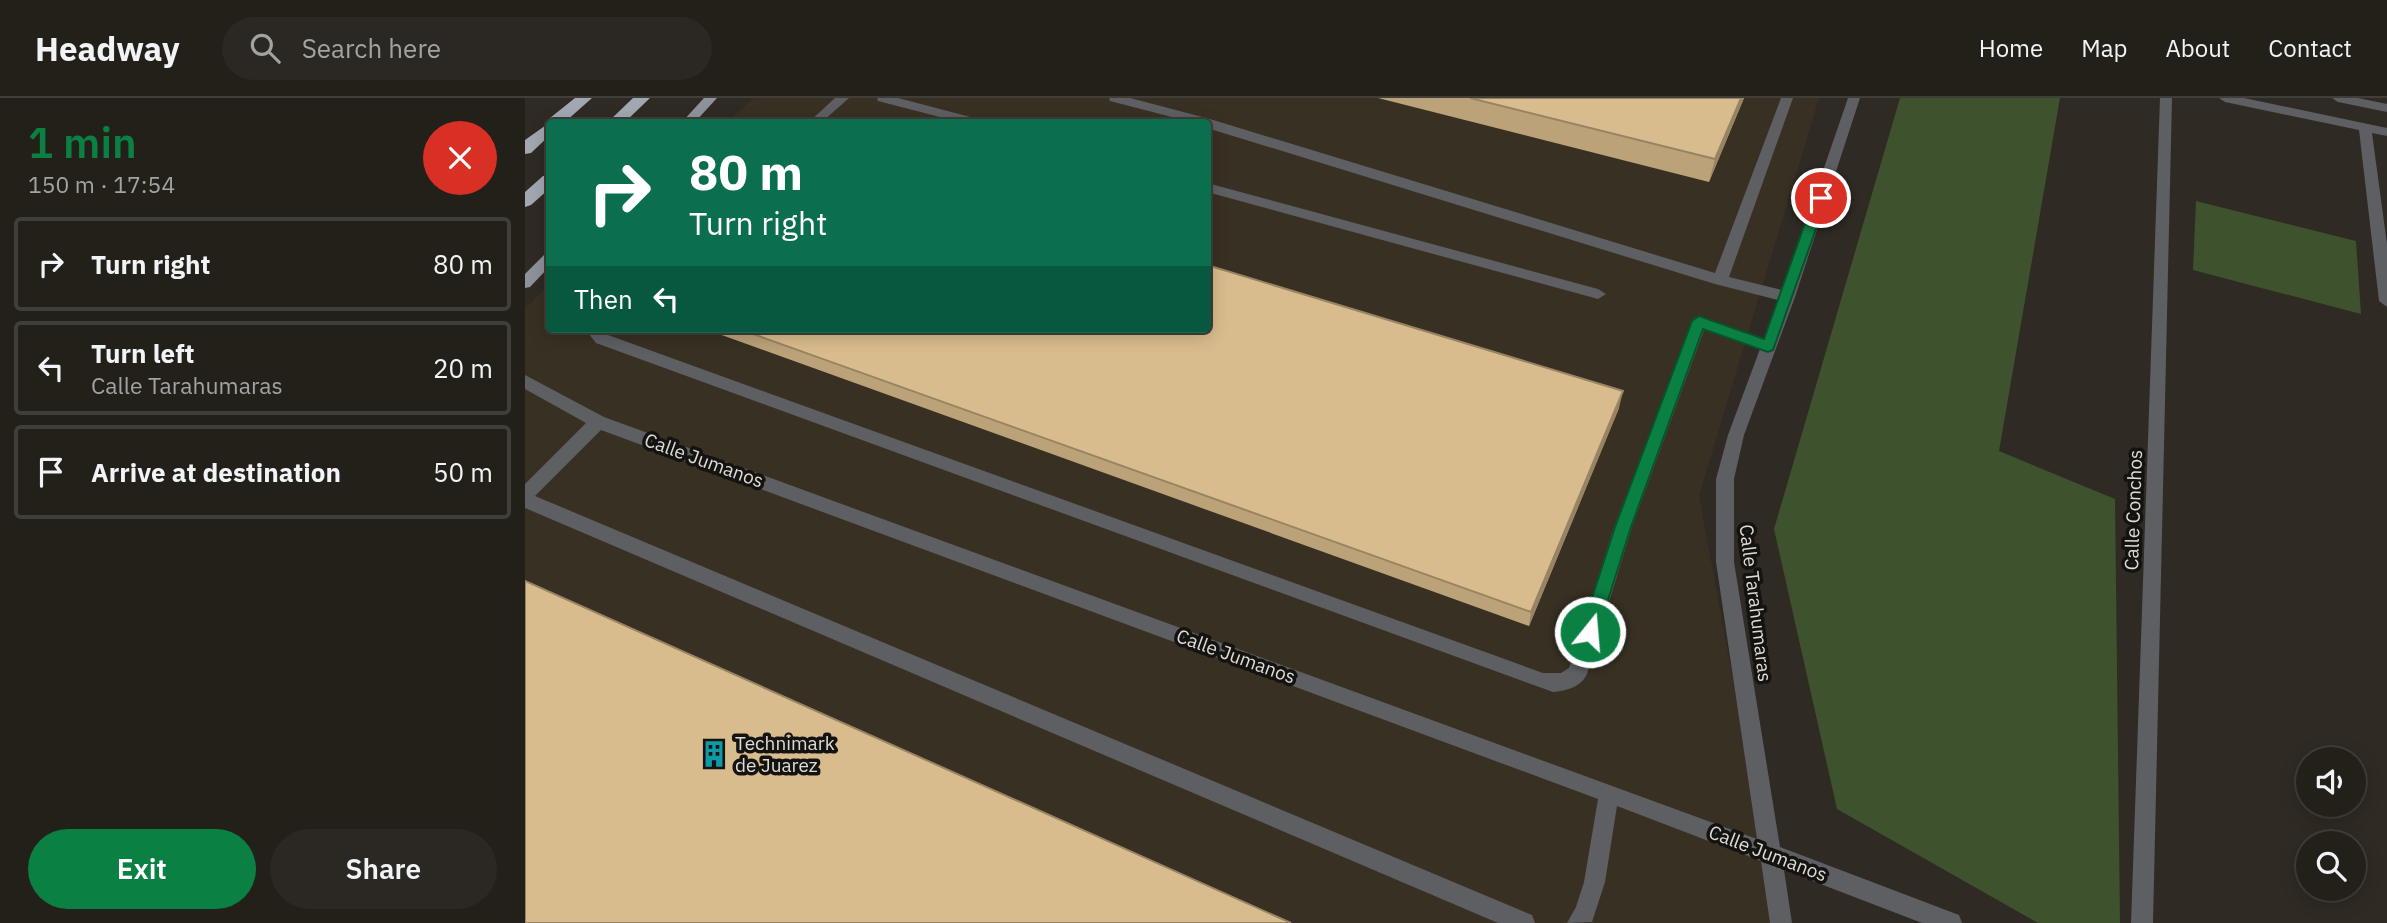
<!DOCTYPE html>
<html lang="en">
<head>
<meta charset="utf-8">
<style>
	:root { --surface:#23201a; --page:#2b2823; --text:#f1f3f6; --muted:#a3a3a2; --line:#403e39; --accent:#0b8043 }
	body { margin:0; font-family:"IBM Plex Sans",sans-serif; background:var(--page); color:var(--text); height:100vh; display:flex; flex-direction:column; font-size:26px; white-space:nowrap }
	* { box-sizing:border-box; margin:0 }
	p { font-size:23px; color:var(--muted) }
	.icon { flex:none; width:38px; height:38px; fill:none; stroke:currentColor; stroke-width:2; stroke-linecap:round; stroke-linejoin:round }
	.map { position:relative; flex:1; overflow:hidden }
	.drawer { display:flex; flex-direction:column; background:var(--surface); width:525px }
	.drawer>* { flex:none }
	.top-card { position:absolute; left:21px; top:21px; width:665px; height:214px; border-radius:7px; box-shadow:0 4px 18px #0003,0 0 0 2px var(--line); background:#0b6e4f; color:#fff; overflow:hidden }
	.buttons { position:absolute; left:1771px; top:649px; display:grid; gap:14px }
	.buttons a { display:grid; place-items:center; width:70px; height:70px; border-radius:50%; background:var(--surface); box-shadow:0 4px 18px #0003,0 0 0 2px var(--line); font-size:35px }
	.pin { position:absolute; display:grid; place-items:center; width:60px; height:60px; color:#fff; margin:-30px; border:4px solid #fff; border-radius:50%; box-shadow:0 2px 7px #0007 }
	.me { position:absolute; width:77px; margin:-38px; rotate:17deg; stroke-linejoin:round; filter:drop-shadow(0 0 5px #0008) }
	.turn { display:flex; align-items:center; gap:24px; height:147px; padding:0 28px; font-size:32px }
	.turn .icon { width:91px; height:91px; stroke-width:2.5 }
	.turn b { display:block; font-size:49px; line-height:60px }
	.then { display:flex; align-items:center; height:66px; padding:0 28px; background:#0003; gap:14px; font-size:26px }
	.round { display:grid; place-items:center; flex:none; width:74px; height:74px; border-radius:37px; background:var(--page) }
	.summary { display:flex; align-items:center; justify-content:space-between; height:119px; padding:0 28px }
	h1 { font-size:42px; font-weight:600; line-height:52px; color:var(--accent) }
	.primary-button { display:flex; gap:14px; margin-top:auto; padding:14px 28px }
	.primary-button a { flex:1; height:80px; border-radius:42px; background:var(--accent); color:#fff; font-size:28px; font-weight:600; line-height:80px; text-align:center }
	.primary-button a+a { background:var(--page); color:var(--text) }
	ul { padding:0; list-style:none }
	li { display:flex; align-items:center; gap:21px; height:94px; margin:0 14px 10px; padding:0 14px; border:4px solid var(--line); border-radius:7px }
	li div { flex:1 }
	li b { display:block; font-size:26px }
	li em { font-style:normal }
	header { display:flex; align-items:center; gap:42px; box-sizing:border-box; height:98px; padding:0 35px; background:var(--surface); border-bottom:2px solid var(--line) }
	header strong { font-size:33px }
	nav { display:flex; gap:38px; margin-inline-start:auto; font-size:24px }
	.search { width:490px; height:63px; background:var(--page); display:flex; align-items:center; gap:18px; box-sizing:border-box; padding:0 24px; border-radius:38px; color:var(--muted); font-size:26px }
	main { display:flex; flex:1; min-height:0 }
	.map>svg:first-child { display:block }
	.built { fill:#383023 }
	.green { fill:#3e522d }
	.lines { fill:none; stroke-linecap:round; stroke-linejoin:round }
	.minor { fill:#5d5f63; fill-rule:evenodd }
	.major { fill:#8e939b; fill-rule:evenodd }
	.highway { fill:#a2a8b1; fill-rule:evenodd }
	.wall { fill:#bba279 }
	.shaded-wall { fill:#988463 }
	.building { fill:#d9bc8d; stroke:#988463; stroke-width:2 }
	.route { fill:#0b8043; stroke:#07532c; stroke-width:2 }
	.labels { text-anchor:middle; dominant-baseline:central; stroke-width:7; stroke-linejoin:round; paint-order:stroke }
	.street-label { font-size:19px; fill:#dfdcd8; stroke:#151310 }
	.poi-label { font-size:19px; fill:#dfdcd8; stroke:#151310; text-anchor:start }
</style>
</head>
<body>
<header>
<strong>Headway</strong>
<div class="search"><svg class="icon" aria-label="search" viewBox="0 0 24 24"><circle cx="10" cy="10" r="6"/><path d="M15 15l6 6"/></svg>Search here</div>
<nav><a>Home</a><a>Map</a><a>About</a><a>Contact</a></nav>
</header>
<main>
<section class="drawer">
<div class="summary"><div><h1>1 min</h1><p>150 m · 17:54</p></div><a class="round" style="background:#d93025;color:#fff"><svg class="icon" aria-label="close" viewBox="0 0 24 24"><path d="M6 6l12 12M18 6L6 18"/></svg></a></div>
<ul>
<li><svg class="icon" aria-label="right" viewBox="0 0 24 24"><path d="M7 20v-9h11M14 6l5 5-5 5"/></svg><div><b>Turn right</b></div><em>80 m</em></li>
<li><svg class="icon" aria-label="left" viewBox="0 0 24 24"><path d="M17 20v-9H6M10 6l-5 5 5 5"/></svg><div><b>Turn left</b><p>Calle Tarahumaras</p></div><em>20 m</em></li>
<li><svg class="icon" aria-label="arrive" viewBox="0 0 24 24"><path d="M6 21V4h12l-3 4 3 4H6"/></svg><div><b>Arrive at destination</b></div><em>50 m</em></li>
</ul>
<div class="primary-button"><a>Exit</a><a>Share</a></div>
</section>
<div class="map">
<svg width="1862" height="825" viewBox="0 0 1862 825">
	<rect width="100%" height="100%" fill="#2f2a23"/>
	<path class="built" d="M229,0H1294L1174,398L1253,825H0V210L24,188V231H682V24H202Z"/>
	<g class="green">
		<path d="M1375,0H1535L1474,353L1590,401L1595,825H1513L1312,711L1249,431Z"/>
		<path d="M1671,103L1831,143L1836,216L1668,172Z"/>
	</g>
	<g class="lines">
		<g class="minor">
			<path d="M310,0H324L297,24H284Z"/>
			<path d="M352,0H373L453,21L455,24H434L353,3Z"/>
			<path d="M584,0H605L685,21L1190,175L1256,0H1268L1204,179L1257,192L1323,0H1335L1270,199L1219,337L1209,381V464L1255,749L1434,817L1437,825H1397L1259,772L1267,825H1245L1236,763L1092,708L1080,784L1067,824L1042,825L1051,809L1059,784L1073,701L76,332L10,398L1007,817L1010,825H973L0,410V386L61,325L0,291V277L79,319L1232,741L1191,464V381L1203,337L1235,251L1179,232L1107,429L1062,576C1056,589 1041,593 1028,594L71,245L60,231H77L83,237L1018,575H1036L1044,570L1089,429L1169,220L1174,218L1239,241L1253,202L1190,186L682,30V24H666L585,3Z"/>
			<path d="M1635,0H1647L1628,825H1606Z"/>
			<path d="M1694,0H1719L1862,30V38L1847,35L1862,146V209L1854,203L1834,32L1700,4Z"/>
			<path d="M1807,0H1833L1862,6V14L1813,4Z"/>
			<path d="M682,85L1073,191L1081,196L1073,201L682,94Z"/>
		</g>
		<g class="major">
			<path d="M179,0H192L170,24H157Z"/>
			<path d="M24,156V169L5,189L0,190V176L19,157Z"/>
		</g>
		<g class="highway">
			<path d="M50,0H67L40,24H24V38L6,55L0,56V42L24,25L25,20Z"/>
			<path d="M108,0H125L100,24H83Z"/>
			<path d="M24,77V91L6,107L0,109V94L18,78Z"/>
		</g>
	</g>
	<g class="wall">
		<path d="M853,0H1219L1184,84Z"/>
		<path d="M180,231H682L1094,310L1004,528Z"/>
	</g>
	<g class="shaded-wall">
		<path d="M1216,0H1219L1184,84L1190,61Z"/>
		<path d="M1098,293L1094,310L1004,528L1006,514Z"/>
	</g>
	<g class="building">
		<path d="M945,0H1216L1190,61Z"/>
		<path d="M682,167L1098,293L1006,514L214,231H682Z"/>
		<path d="M0,483L766,825H0Z"/>
	</g>
	<path class="route" d="M1296,95L1302,100L1248,252L1243,254L1178,231L1106,429L1073,534L1071,540L1065,542L1059,540L1056,534L1090,429L1167,223L1174,218L1239,241L1289,100Z"/>
	<defs>
		<symbol id="building-bare" viewBox="-9 -9 18 18"><path d="M-4-6H4V6H1V3H-1V6H-4ZM-2.5-4.3h1.7v1.8h-1.7ZM.8-4.3h1.7v1.8H.8ZM-2.5-1h1.7V.8h-1.7ZM.8-1h1.7V.8H.8Z" fill="#0f9aa8" stroke="#151310" stroke-width="2.5" paint-order="stroke"/></symbol>
	</defs>
	<g fill-rule="evenodd">
		<use href="#building-bare" x="170" y="637" width="38" height="38"/>
	</g>
	<g class="labels">
		<g class="street-label">
			<text transform="translate(179 362) rotate(20)">Calle Jumanos</text>
			<text transform="translate(1608 412) rotate(-88)">Calle Conchos</text>
			<text transform="translate(1231 505) rotate(83)">Calle Tarahumaras</text>
			<text transform="translate(711 558) rotate(20)">Calle Jumanos</text>
			<text transform="translate(1243 755) rotate(21)">Calle Jumanos</text>
		</g>
		<g class="poi-label">
			<text x="210" y="645">Technimark<tspan x="210" dy="22">de Juarez</tspan></text>
		</g>
	</g>
</svg>
<div class="buttons">
<a><svg class="icon" aria-label="sound" viewBox="0 0 24 24"><path d="M4 9h4l5-4v14l-5-4H4zM17 9q2 3 0 6"/></svg></a>
<a><svg class="icon" aria-label="search" viewBox="0 0 24 24"><circle cx="10" cy="10" r="6"/><path d="M15 15l6 6"/></svg></a>
</div>
<div class="pin" style="left:1296px;top:100px;background:#d93025"><svg class="icon" aria-label="arrive" viewBox="0 0 24 24"><path d="M6 21V4h12l-3 4 3 4H6"/></svg></div>
<svg class="me" style="left:1065px;top:534px" viewBox="-20 -20 40 40"><circle r="17" fill="#0b8043" stroke="#fff" stroke-width="3"/><path d="M0-11L8 9 0 5-8 9z" fill="#fff"/></svg>
<div class="top-card">
<div class="turn"><svg class="icon" aria-label="right" viewBox="0 0 24 24"><path d="M7 20v-9h11M14 6l5 5-5 5"/></svg><div><b>80 m</b>Turn right</div></div>
<div class="then">Then<svg class="icon" aria-label="left" viewBox="0 0 24 24"><path d="M17 20v-9H6M10 6l-5 5 5 5"/></svg></div>
</div>
</div>
</main>
</body>
</html>
